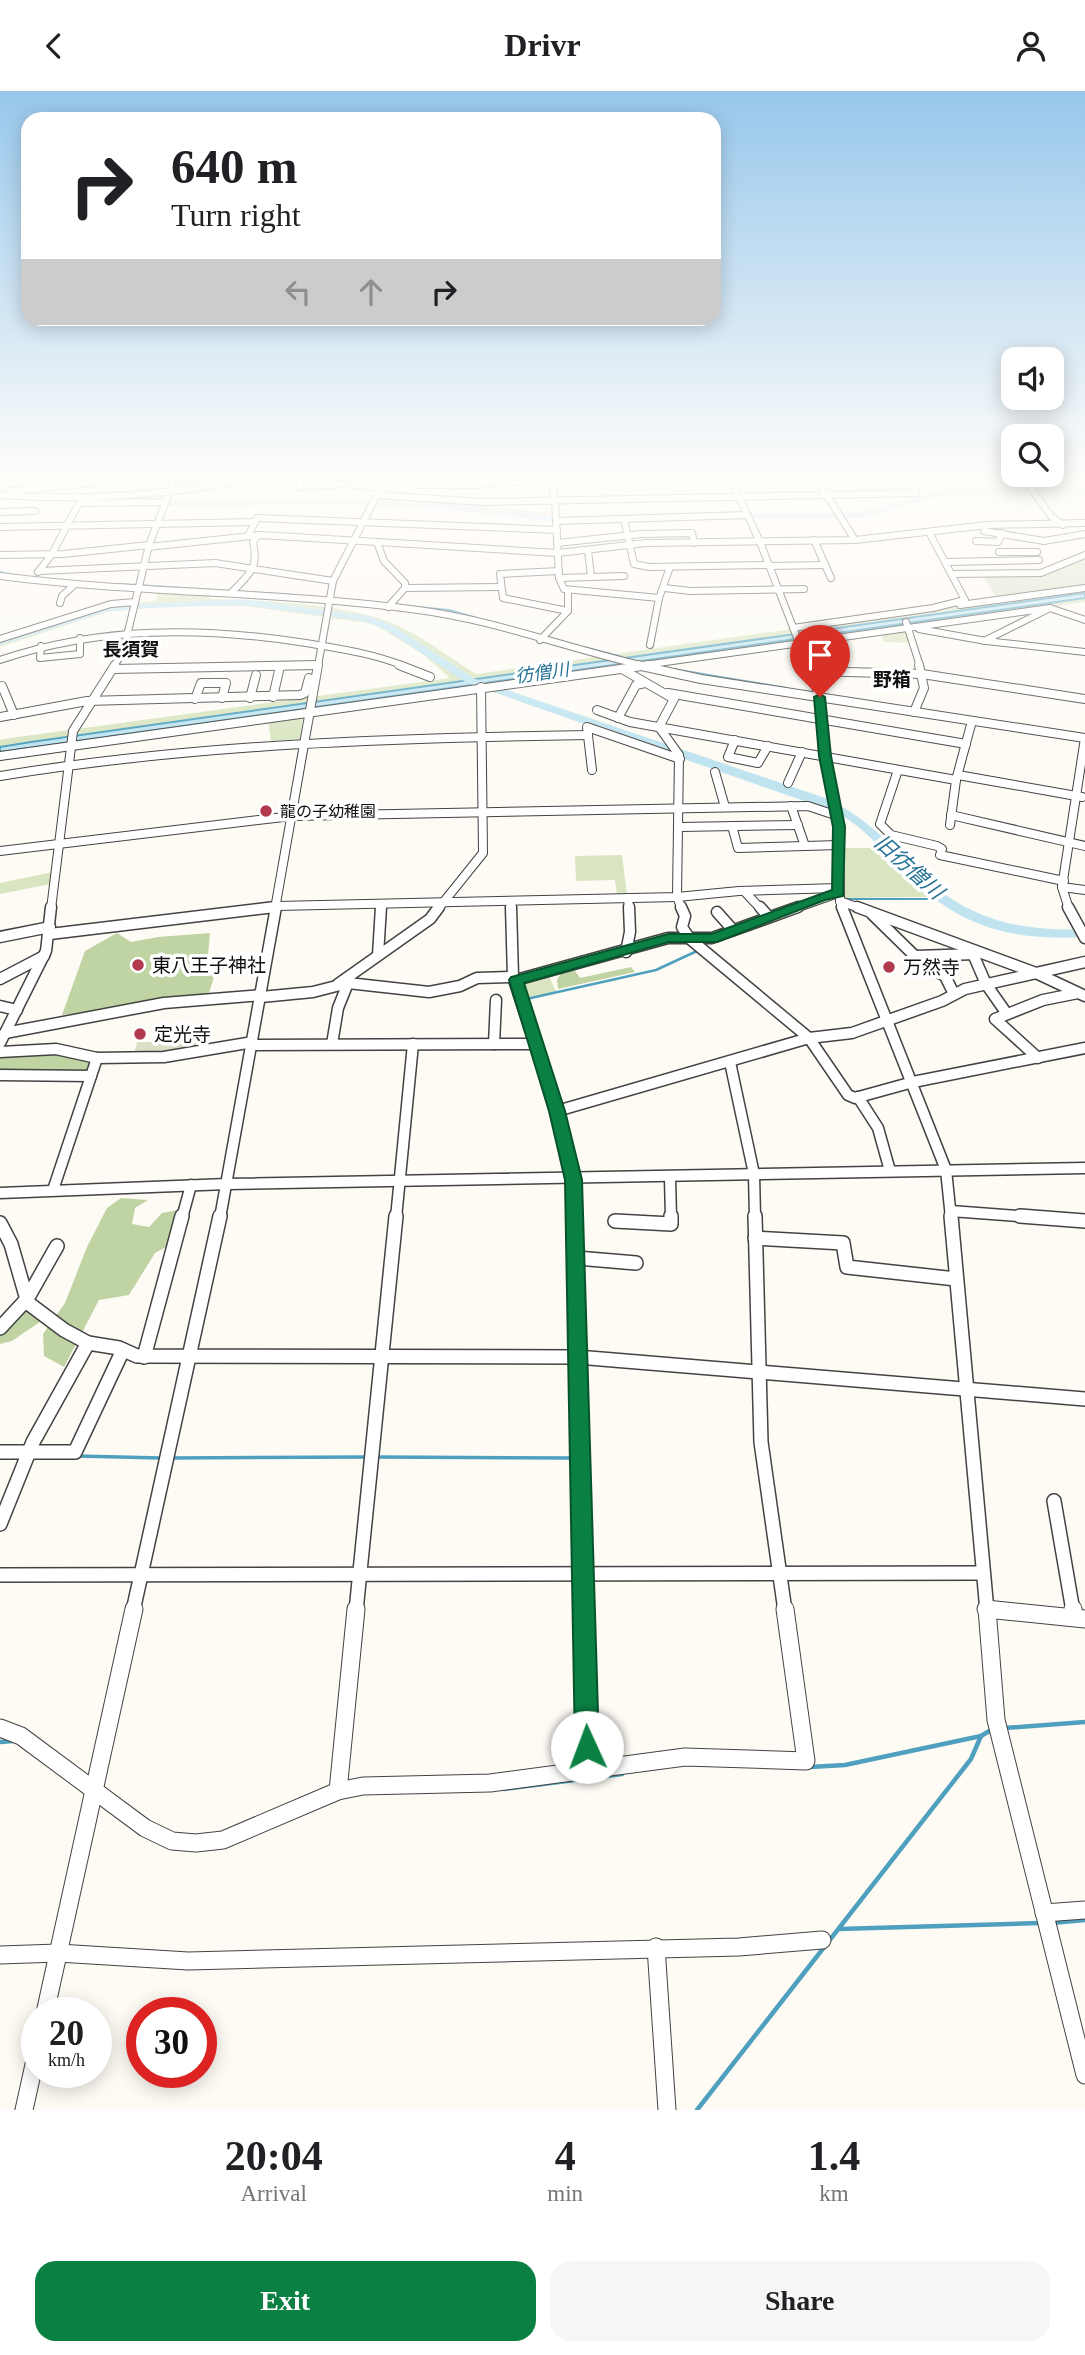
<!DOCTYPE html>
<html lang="en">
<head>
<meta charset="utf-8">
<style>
	:root { --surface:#fff; --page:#f6f6f6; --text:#202124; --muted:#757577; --accent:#0b8043 }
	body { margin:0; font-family:"Times New Roman","Noto Sans JP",serif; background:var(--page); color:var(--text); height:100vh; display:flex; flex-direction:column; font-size:26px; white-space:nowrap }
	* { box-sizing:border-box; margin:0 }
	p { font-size:23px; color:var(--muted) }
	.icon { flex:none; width:38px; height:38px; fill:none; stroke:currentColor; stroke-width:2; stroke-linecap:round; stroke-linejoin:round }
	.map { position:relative; height:2019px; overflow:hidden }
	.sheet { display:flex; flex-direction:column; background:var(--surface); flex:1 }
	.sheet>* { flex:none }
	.guide { position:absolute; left:21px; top:21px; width:700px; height:214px; border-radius:21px; box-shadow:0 4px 18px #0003; background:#fff; color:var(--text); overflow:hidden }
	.tools { position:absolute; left:1001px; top:256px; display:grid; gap:14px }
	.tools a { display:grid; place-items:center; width:63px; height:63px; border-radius:14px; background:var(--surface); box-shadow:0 4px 18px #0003; font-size:35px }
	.speed { position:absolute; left:21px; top:1906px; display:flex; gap:14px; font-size:35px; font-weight:700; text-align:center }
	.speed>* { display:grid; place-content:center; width:91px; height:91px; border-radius:50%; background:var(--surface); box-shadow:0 4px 18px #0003; line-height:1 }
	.speed small { font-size:18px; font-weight:400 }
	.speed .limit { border:10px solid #d22; background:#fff; color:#111 }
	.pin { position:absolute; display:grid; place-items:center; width:60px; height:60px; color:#fff; margin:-72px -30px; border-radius:50% 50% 50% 0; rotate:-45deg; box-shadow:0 0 7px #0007 }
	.pin .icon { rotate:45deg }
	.me { position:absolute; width:77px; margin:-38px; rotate:358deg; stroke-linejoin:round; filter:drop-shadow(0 0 5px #0008) }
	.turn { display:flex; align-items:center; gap:24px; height:147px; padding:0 35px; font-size:32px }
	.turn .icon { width:91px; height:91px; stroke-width:2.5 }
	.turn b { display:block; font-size:49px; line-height:60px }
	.lanes { display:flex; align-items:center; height:66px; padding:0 35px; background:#0003; justify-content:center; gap:35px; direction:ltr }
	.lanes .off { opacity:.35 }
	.eta { display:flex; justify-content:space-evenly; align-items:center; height:119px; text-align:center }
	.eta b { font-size:42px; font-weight:800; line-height:49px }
	.action { display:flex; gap:14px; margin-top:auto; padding:14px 35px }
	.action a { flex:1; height:80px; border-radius:21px; background:var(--accent); color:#fff; font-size:28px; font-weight:800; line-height:80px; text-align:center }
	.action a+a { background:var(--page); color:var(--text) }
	header { display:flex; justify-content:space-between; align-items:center; height:91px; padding:0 35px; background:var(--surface); font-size:32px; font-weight:800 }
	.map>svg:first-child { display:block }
	.green { fill:#d9e5c1 }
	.forest { fill:#bfd4a2 }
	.cemetery { fill:#dadfc7 }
	.water { fill:#bfe4f0; stroke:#4ea0be; stroke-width:2 }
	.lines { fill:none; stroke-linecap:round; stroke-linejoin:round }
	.stream-far3 { stroke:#4ea0be; stroke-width:2 }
	.stream-far2 { stroke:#4ea0be; stroke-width:2.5 }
	.stream-far1 { stroke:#4ea0be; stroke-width:3.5 }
	.stream { stroke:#4ea0be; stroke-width:4.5 }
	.river { fill:#bfe4f0; fill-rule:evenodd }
	.minor-far4-casing { stroke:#434343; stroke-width:8 }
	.minor-far3-casing { stroke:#434343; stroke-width:10 }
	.minor-far2-casing { stroke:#434343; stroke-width:13 }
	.minor-far1-casing { stroke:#434343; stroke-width:16 }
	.minor-casing { stroke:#434343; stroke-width:19 }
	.minor-far4 { stroke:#fff; stroke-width:6 }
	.minor-far3 { stroke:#fff; stroke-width:8 }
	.minor-far2 { stroke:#fff; stroke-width:10 }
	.minor-far1 { stroke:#fff; stroke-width:13 }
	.minor { stroke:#fff; stroke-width:17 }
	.route { fill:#0b8043; stroke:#07532c; stroke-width:2 }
	.poi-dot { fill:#b1384d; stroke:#fff; stroke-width:2.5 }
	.labels { text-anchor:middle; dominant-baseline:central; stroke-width:7; stroke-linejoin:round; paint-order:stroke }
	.far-poi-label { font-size:16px; fill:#101010; stroke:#fff; text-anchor:start }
	.far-water-label { font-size:18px; font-style:italic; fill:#277395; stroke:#fff }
	.far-quarter-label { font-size:19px; font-weight:bold; fill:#101010; stroke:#fff }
	.poi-label { font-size:19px; fill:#101010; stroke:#fff; text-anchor:start }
	.water-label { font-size:21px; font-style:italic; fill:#277395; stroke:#fff }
</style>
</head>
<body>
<header><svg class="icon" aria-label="back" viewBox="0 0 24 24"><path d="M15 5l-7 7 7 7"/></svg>Drivr<svg class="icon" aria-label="person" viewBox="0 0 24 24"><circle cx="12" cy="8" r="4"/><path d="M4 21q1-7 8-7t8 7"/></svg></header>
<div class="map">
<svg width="1085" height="2019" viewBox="0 0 1085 2019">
	<rect width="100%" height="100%" fill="#fefbf5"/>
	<g class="green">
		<path d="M446,409L489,411L490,415L556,423L557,429L441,414Z"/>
		<path d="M1085,496V511L905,537L909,552L884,551L881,541L837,547L838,553L803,554L0,665V649L11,647L450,587L424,564L374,533L246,515H177L110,520L0,556V548L114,513L157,510L158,497L212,500L209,508C261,509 344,513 392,532C422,545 449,566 476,583Z"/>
		<path d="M303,624L300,648L271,650L268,629Z"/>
		<path d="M843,757H877L893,776L928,806L843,807Z"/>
		<path d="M622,764L627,804H617L615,789L576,790L575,765Z"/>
		<path d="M53,781L51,793L0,803V792Z"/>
		<path d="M549,885L556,901L526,908L520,891Z"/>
	</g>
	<g class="forest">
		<path d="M117,842L131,851L158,846L210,842L207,876L214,886L208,905L134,917L62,924L85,860Z"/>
		<path d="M631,876L635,881L558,898L557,889L562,880L573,877L580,887Z"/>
		<path d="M56,958L97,967L91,985L0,984V961Z"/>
		<path d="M121,1107L148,1109L135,1117L132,1133L149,1136L162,1122L178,1119L179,1122L168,1155L155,1162L129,1204L99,1209L64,1276L44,1265L43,1243L65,1212L87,1156L107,1117Z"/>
		<path d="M24,1211L47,1226L12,1250L0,1253V1237Z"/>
	</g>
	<g class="cemetery">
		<path d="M1085,466V497L997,507L982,483L1028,484Z"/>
		<path d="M200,938L197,962L134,964L137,951H150L158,944Z"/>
	</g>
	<path class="water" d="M1085,502V507L0,661V656L31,651Z"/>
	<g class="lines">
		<g class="stream-far3">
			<path d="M0,481L14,484"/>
			<path d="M122,493L296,504"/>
			<path d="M397,514L449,519L477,527"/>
			<path d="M584,556L622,566"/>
			<path d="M673,578L787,597"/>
			<path d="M844,808H942"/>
		</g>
		<g class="stream-far2">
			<path d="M522,909L656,879L697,860"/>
			<path d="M531,958L561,1059"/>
			<path d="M569,1099V1124"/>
		</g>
		<g class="stream-far1">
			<path d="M570,1215L571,1261"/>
			<path d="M77,1365L161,1367"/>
			<path d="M378,1366L572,1367L571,1271"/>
			<path d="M171,1367L368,1366"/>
		</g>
		<g class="stream">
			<path d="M1005,1637L1085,1631"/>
			<path d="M0,1651L13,1650"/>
			<path d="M810,1676L845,1674L981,1645L991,1639"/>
			<path d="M504,1698L622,1683"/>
			<path d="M1052,1832L1085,1829"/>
			<path d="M839,1838L1039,1832"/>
			<path d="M697,2019L971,1668L981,1645"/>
		</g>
		<g class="river">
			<path d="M1085,397V403L939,405L863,427L730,429L726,426L730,423L863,421L939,399Z"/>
			<path d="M352,408L439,412L575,427L579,430L575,433L439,418L352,414L147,415L143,412L147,409Z"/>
			<path d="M242,508L369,525L394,535L475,588L825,707C865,725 891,754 922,784C968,829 1022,841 1085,838V846C1011,850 958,836 906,782C885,761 864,737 838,722L467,592L386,539L363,530L242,514L148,517L106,521L0,554V548L105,515Z"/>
		</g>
		<defs>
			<g id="minor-far4">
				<path d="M261,384L264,387L326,384"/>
				<path d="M550,384L555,409L559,487L564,498L659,507"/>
				<path d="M729,384L760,451L808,575"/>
				<path d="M814,384L855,449"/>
				<path d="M1021,384L1052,426L1063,434"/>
				<path d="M125,386L175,385"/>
				<path d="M177,386L246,384"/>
				<path d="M300,386V396L345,393L382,397"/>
				<path d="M0,387L15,384"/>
				<path d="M480,392L684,386"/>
				<path d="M417,394H480"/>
				<path d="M10,400L123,389"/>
				<path d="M0,404C88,410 174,404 261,386"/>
				<path d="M378,404L482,411L916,402L909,384"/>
				<path d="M0,421L35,420"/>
				<path d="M624,428L634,473L649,476L769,474"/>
				<path d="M557,430L746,424"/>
				<path d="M0,436L255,431"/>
				<path d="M984,440L1044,450L1085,443"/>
				<path d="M248,445L257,427L557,439"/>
				<path d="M814,449L831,487"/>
				<path d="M976,450L998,451L1002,442"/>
				<path d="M377,451L384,470L405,492V497L388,516"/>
				<path d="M557,452L642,443L692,442L694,452"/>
				<path d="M148,456L261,444L558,462L646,452L855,449L987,434L1085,432"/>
				<path d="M588,459L591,486"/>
				<path d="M999,461H1037"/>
				<path d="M0,464L63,463L149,454"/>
				<path d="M946,471L1039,469"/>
				<path d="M769,475L825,474"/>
				<path d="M39,480L215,472L333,490"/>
				<path d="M559,480L500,483L503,507L568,520"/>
				<path d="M38,481L52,463L79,412L166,411"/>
				<path d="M952,483L1041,482L1085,464"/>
				<path d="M0,485C139,503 279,500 418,519C495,529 569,558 645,575"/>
				<path d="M559,487L624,485"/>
				<path d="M405,497L501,496"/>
				<path d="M665,497L690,500L804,498"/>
				<path d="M232,501C250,482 259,478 253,451L258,444"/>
				<path d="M60,512L62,505L74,494"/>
				<path d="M960,514L1085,497"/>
				<path d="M906,531L920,575"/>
				<path d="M793,537L933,517L965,509L929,441"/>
				<path d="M919,538L986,550L1085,561"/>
				<path d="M0,548L111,513L135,511"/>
				<path d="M540,549L568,520V500"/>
				<path d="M984,550L1050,517L1085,529"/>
				<path d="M650,554L659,507L670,476"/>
				<path d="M41,555L40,567L80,563V547"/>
				<path d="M0,569C100,535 202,536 306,552C340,558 371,562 404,575"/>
				<path d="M114,575L123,561L149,454L176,384"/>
				<path d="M252,575L317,574"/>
				<path d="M318,575L333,490L387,384"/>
				<path d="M637,575L1050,517"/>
			</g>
			<g id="minor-far3">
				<path d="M399,574L430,586"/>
				<path d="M637,574L701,588L1085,647"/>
				<path d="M807,574L820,606L825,665L839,736L840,810L843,818"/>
				<path d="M114,578L317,574"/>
				<path d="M622,578L674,608L659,636L679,664L677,806L682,818"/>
				<path d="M810,580L922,583L1085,608"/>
				<path d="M2,595L14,624"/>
				<path d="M668,602L966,653"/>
				<path d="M273,606L280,575"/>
				<path d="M250,607L256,584"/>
				<path d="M195,608L201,592H226L222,607"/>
				<path d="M597,619L630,631L956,689"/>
				<path d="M914,621L924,597L919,574"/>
				<path d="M0,626L87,610L300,604L305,602L309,587"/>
				<path d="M618,627L636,594L645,592"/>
				<path d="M735,649L728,666L758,672L768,655"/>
				<path d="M0,665L649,574"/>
				<path d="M592,679L587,636L680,668"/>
				<path d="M898,679L880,733L891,744L937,755L942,758L940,764L1064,790"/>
				<path d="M715,681L725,716"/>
				<path d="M958,684L1082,706"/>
				<path d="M0,685C195,653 391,647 588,644"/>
				<path d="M788,692L802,661"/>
				<path d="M791,715L805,755"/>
				<path d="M951,724L1085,755"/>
				<path d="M950,734L956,689L972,630"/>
				<path d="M732,735L738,757L839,754"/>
				<path d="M680,736L798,734"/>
				<path d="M0,760L292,725L808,715L838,725"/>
				<path d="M1062,796L1085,799"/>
				<path d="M744,800L761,818"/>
				<path d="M628,807L629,818"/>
				<path d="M511,810V818"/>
				<path d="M840,810L862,818"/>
				<path d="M277,815L677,806L739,800L838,797"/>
				<path d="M51,818L73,640L115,574"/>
				<path d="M260,818L277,816"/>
				<path d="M275,818L318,574"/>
				<path d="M381,818V813"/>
				<path d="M438,818L483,762L481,596"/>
				<path d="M793,818L835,803"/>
				<path d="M1069,818L1062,796L1085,647"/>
			</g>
			<g id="minor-far2">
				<path d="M511,816L513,886L557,1020L574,1089L575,1127"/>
				<path d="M681,816L685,825L682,836L690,848L809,947L848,1004L855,1007L913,991L1085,957"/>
				<path d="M760,816L769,826"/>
				<path d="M842,816L946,1079L951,1127"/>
				<path d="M857,816L1036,882L1085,905"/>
				<path d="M1068,816L1085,847"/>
				<path d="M717,821L733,839"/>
				<path d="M872,823L924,874L945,885L954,903"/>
				<path d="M50,843L275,816"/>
				<path d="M0,846L50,836"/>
				<path d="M626,861L630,841L629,816"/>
				<path d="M973,863L986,893L1007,923"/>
				<path d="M378,864L381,816"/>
				<path d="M916,865L976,863"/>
				<path d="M0,888L44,865"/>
				<path d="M516,889L668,847H712L798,816"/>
				<path d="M338,893L430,828L439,816"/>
				<path d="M261,906L313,901L348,892L429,901L460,895L477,887L513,886"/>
				<path d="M0,915L17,919"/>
				<path d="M5,942L164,912L261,904"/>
				<path d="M0,952L46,860L51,816"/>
				<path d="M332,953L338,917L348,892"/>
				<path d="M494,953L496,909"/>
				<path d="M253,954L535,953"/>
				<path d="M0,961L56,958L97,967L164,966L253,951"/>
				<path d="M1038,967L995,928L1043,909L1078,902"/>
				<path d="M730,971L754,1083L755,1127"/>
				<path d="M0,984L91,985"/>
				<path d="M858,1006L878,1037L890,1080"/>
				<path d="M557,1020L809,947L852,942L942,910L965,898L1085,871"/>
				<path d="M670,1086L671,1127"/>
				<path d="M53,1099L97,967"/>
				<path d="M0,1102L227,1093L1085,1077"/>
				<path d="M951,1120L1043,1127"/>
				<path d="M182,1127L191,1094"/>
				<path d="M220,1127L276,816"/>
				<path d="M396,1127L413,953"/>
			</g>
			<g id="minor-far1">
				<path d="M575,1125L583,1520"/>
				<path d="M755,1125L761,1351L785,1520"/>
				<path d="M951,1125L987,1520"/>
				<path d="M1020,1125L1085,1130"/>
				<path d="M615,1130L671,1133V1125"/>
				<path d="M0,1132L11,1153L28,1212L64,1239L88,1252L119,1257L137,1265L577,1266L1085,1308"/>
				<path d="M755,1147L843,1152L847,1176L956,1188"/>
				<path d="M577,1167L636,1172"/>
				<path d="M0,1237L27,1208L57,1155"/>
				<path d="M144,1266L182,1125"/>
				<path d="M0,1361H75L123,1259"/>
				<path d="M1054,1410L1073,1520"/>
				<path d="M0,1433L33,1351L88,1252"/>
				<path d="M0,1484L982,1482"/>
				<path d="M985,1518L1004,1520"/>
				<path d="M133,1520L220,1125"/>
				<path d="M356,1520L396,1125"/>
			</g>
			<g id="minor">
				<path d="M583,1518L587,1681"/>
				<path d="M986,1518L1085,1528"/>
				<path d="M987,1518L996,1629L1085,1984"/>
				<path d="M1073,1518L1074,1526"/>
				<path d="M0,1637L21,1645L145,1737L172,1750L196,1752L223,1749L338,1700L363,1695L490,1692L685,1666L806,1670L785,1518"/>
				<path d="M338,1700L356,1518"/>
				<path d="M1044,1822L1085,1819"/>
				<path d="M656,1856L667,2019"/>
				<path d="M0,1864L58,1862L188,1870L739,1856L822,1849"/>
				<path d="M45,1922L134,1518"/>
				<path d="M24,2019L37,1960"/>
			</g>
		</defs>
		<use href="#minor-far4" class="minor-far4-casing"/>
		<use href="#minor-far3" class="minor-far3-casing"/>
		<use href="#minor-far2" class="minor-far2-casing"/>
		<use href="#minor-far1" class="minor-far1-casing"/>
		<use href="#minor" class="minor-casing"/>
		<use href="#minor-far4" class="minor-far4"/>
		<use href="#minor-far3" class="minor-far3"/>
		<use href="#minor-far2" class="minor-far2"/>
		<use href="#minor-far1" class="minor-far1"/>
		<use href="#minor" class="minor"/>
	</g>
	<linearGradient id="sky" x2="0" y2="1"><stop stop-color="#97c7eb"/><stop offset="0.58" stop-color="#fffdfa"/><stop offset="1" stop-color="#fffdfa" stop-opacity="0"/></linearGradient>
	<rect width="1085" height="666" fill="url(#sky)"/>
	<path class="route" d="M820,603L825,606L831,665L845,736L843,805L825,809L717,851H669L524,892L565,1020L582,1089L599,1656L595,1665L587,1668L578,1665L575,1656L565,1089L549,1020L509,889L511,886L668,843H711L832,799L833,736L819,665L814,606Z"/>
	<g class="poi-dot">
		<circle cx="266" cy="720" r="7"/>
		<circle cx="138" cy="874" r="7"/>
		<circle cx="889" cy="876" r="7"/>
		<circle cx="140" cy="943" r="7"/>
	</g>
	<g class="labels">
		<g class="far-poi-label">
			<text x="280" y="720">龍の子幼稚園</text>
		</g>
		<g class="far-water-label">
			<text transform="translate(542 582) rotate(-8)">彷僧川</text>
		</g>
		<g class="far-quarter-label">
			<text x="131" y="558">長須賀</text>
			<text x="892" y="588">野箱</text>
		</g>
		<g class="poi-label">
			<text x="152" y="874">東八王子神社</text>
			<text x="903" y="876">万然寺</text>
			<text x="154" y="943">定光寺</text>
		</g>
		<g class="water-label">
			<text transform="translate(909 776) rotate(42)">旧彷僧川</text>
		</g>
	</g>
</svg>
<div class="tools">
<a><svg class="icon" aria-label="sound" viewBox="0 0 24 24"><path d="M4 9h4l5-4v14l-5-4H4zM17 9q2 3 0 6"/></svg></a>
<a><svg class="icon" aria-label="search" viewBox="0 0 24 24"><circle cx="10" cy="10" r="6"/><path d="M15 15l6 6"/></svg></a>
</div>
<div class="speed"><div>20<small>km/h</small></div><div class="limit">30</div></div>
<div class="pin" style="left:820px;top:606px;background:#d93025"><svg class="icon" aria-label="arrive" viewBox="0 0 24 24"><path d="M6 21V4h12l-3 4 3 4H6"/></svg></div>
<svg class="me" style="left:587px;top:1656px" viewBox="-20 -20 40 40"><circle r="19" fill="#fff"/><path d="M0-13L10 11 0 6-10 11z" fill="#0b8043"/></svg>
<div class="guide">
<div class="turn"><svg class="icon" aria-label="right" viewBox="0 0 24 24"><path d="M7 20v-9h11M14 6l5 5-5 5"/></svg><div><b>640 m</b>Turn right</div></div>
<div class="lanes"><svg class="icon off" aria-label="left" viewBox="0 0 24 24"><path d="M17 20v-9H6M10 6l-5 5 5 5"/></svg><svg class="icon off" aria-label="ahead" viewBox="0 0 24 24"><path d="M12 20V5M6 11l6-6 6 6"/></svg><svg class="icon" aria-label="right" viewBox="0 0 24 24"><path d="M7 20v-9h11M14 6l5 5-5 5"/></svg></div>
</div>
</div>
<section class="sheet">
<div class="eta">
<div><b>20:04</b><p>Arrival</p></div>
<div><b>4</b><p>min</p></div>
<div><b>1.4</b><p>km</p></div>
</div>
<div class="action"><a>Exit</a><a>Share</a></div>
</section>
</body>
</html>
